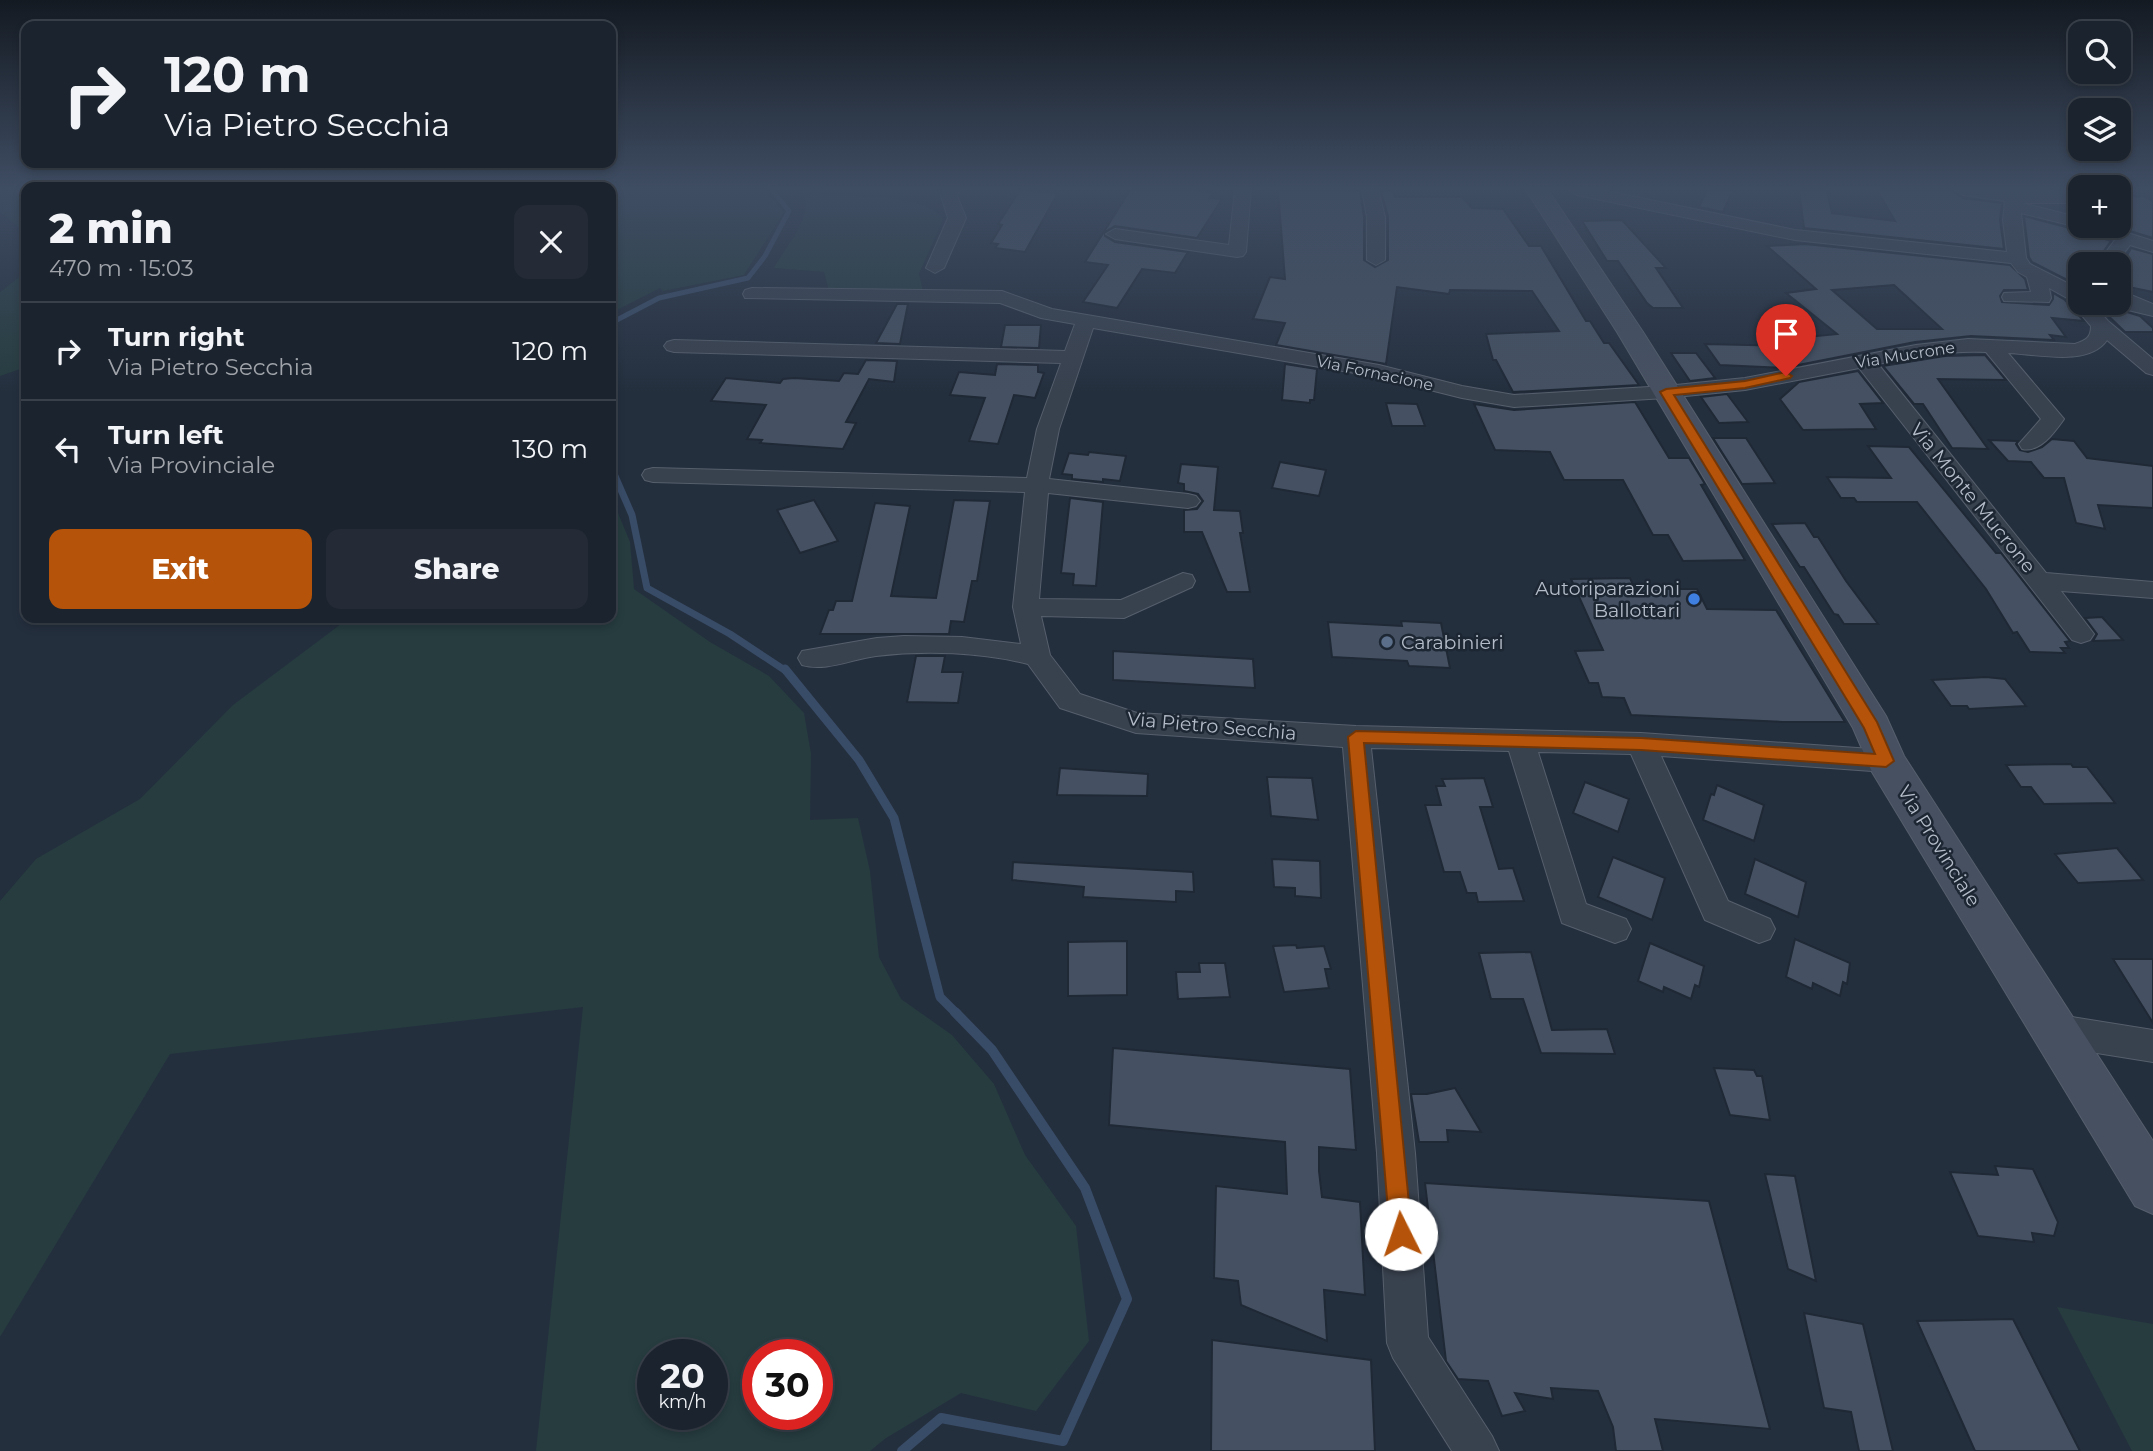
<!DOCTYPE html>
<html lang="en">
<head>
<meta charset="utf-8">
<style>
	:root { --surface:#1b232e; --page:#242b36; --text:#f1f3f6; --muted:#a0a4aa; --line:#39404a; --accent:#b45309 }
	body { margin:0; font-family:Montserrat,sans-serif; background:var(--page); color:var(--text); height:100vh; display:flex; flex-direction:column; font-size:26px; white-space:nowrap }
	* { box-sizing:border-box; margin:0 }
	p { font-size:23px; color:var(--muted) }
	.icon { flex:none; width:38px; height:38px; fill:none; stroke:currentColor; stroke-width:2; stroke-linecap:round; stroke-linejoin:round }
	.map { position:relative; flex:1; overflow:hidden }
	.panel { position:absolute; left:21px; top:182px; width:595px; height:441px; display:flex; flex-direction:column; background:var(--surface); border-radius:14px; box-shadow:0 4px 10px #0003,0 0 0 2px var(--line) }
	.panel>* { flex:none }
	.top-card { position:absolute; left:21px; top:21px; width:595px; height:147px; border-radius:14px; box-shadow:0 4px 10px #0003,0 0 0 2px var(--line); background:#1b232e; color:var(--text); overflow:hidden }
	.controls { position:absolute; left:2068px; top:21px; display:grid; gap:14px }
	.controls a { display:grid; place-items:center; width:63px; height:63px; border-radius:14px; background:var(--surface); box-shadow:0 4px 10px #0003,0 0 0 2px var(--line); font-size:35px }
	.speed { position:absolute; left:637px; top:1339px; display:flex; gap:14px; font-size:35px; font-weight:700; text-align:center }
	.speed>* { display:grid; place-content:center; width:91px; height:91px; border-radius:50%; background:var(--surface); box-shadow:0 4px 10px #0003,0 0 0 2px var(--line); line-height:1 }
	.speed small { font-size:18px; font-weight:400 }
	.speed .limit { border:10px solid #d22; background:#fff; color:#111 }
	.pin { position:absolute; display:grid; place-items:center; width:60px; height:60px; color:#fff; margin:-72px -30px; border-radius:50% 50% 50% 0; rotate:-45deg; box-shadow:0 0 7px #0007 }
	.pin .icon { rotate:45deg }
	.me { position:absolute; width:77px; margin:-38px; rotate:356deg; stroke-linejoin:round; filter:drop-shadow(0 0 5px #0008) }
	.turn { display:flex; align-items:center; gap:24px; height:147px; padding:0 28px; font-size:32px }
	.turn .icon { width:91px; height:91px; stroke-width:2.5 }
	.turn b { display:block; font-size:49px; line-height:60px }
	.round { display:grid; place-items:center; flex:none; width:74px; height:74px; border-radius:14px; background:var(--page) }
	.summary { display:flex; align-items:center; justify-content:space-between; height:119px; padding:0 28px }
	h1 { font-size:42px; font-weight:800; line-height:52px }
	.cta { display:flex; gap:14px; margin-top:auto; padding:14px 28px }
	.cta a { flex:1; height:80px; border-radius:14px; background:var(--accent); color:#fff; font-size:28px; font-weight:800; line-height:80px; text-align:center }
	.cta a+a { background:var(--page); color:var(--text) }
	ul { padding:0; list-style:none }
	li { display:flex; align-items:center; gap:21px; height:98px; padding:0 28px; border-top:2px solid var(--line) }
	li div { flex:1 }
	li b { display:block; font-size:26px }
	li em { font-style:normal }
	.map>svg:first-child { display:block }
	.green { fill:#263c3f; fill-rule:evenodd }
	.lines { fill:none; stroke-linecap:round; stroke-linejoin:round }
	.stream-far3 { stroke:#394c67; stroke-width:5 }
	.stream-far2 { stroke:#394c67; stroke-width:7 }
	.stream-far1 { stroke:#394c67; stroke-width:9 }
	.stream { stroke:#394c67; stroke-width:10 }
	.building { fill:#455162; stroke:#1f2835; stroke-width:2; fill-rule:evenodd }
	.street-casing { stroke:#565f6c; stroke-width:2 }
	.secondary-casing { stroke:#565f6c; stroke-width:2 }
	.street { fill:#38414e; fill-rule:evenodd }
	.secondary { fill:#465061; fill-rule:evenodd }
	.route { fill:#b45309; stroke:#753606; stroke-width:2 }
	.shop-dot { fill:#3f7fe0; stroke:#1d2633; stroke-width:2.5 }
	.service-dot { fill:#5c6f8a; stroke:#1d2633; stroke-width:2.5 }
	.labels { text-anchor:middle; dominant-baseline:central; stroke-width:5; stroke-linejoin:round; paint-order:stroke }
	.far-street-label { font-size:16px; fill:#b4bcc9; stroke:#1d2633 }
	.street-label { font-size:19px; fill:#b4bcc9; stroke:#1d2633 }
	.poi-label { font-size:19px; fill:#b4bcc9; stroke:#1d2633; text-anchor:end }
</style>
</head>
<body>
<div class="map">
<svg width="2153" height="1451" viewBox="0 0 2153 1451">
	<rect width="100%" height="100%" fill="#242f3e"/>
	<g class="green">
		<path d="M0,190H26V233L0,212Z"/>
		<path d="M638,190H768L769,195L784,212L744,275L663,291L660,288L611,313V196Z"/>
		<path d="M802,190H823L820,195C851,197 926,193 943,219L919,274L923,291H829L824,272L774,268C786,245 816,216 802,190Z"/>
		<path d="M26,272V367L0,376V292Z"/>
		<path d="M611,496L630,542L634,589L710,642L769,676L804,713L811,754L810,820L858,818L870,871L879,957L901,999L952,1035L994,1084L1025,1155L1076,1226L1089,1341L1036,1411L961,1393L886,1438L870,1451H536L583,1007L170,1054L0,1337V901L36,859L140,799L233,705L349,618H611ZM653,1354H712V1414H653ZM817,1354V1414H758V1354Z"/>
		<path d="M2057,1307L2153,1324V1451H2132Z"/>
	</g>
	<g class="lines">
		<path class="stream-far3" d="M611,323L659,298L748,278L765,256L789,211L772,190"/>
		<path class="stream-far2" d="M611,467L632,515L647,588L730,634L786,671"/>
		<path class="stream-far1" d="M785,669L859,760L894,818L940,997L957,1014"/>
		<path class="stream" d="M902,1451L941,1418L1063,1441L1127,1299L1085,1188L992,1050L955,1012"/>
	</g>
	<g class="building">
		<path d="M1020,190L1058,193L1025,252L995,248L998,244L991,243L1002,225L998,224Z"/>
		<path d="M1130,190H1194L1213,193L1210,198L1222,199L1197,238L1115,226L1105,232V236L1115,242L1188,252L1175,273L1142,269L1117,308L1083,302L1108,265L1085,262Z"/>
		<path d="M1278,190L1360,191L1364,217V260L1375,267L1388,260V217L1381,191H1393L1395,197H1462L1472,208L1503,209L1529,246H1541L1586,321H1590L1604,343H1609L1639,385L1513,392L1496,360H1493L1486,334L1559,331L1532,291L1450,290L1449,294L1397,287L1386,364L1276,345L1285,323L1253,319L1270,277L1285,279Z"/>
		<path d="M1707,190H1733L1723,212L1699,207Z"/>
		<path d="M1799,190H1827L1832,213L1895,221L1877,190H1952L1963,198L2002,203L2000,220L2004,249L1804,228Z"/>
		<path d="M2119,193L2139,197L2142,195L2153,201V238L2114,226H2119Z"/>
		<path d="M2024,216L2081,231L2111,241L2103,252L2102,264H2081V287L2032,262L2029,257Z"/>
		<path d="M1622,220L1666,268H1656L1683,308H1653L1647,303L1618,261H1607L1582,221Z"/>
		<path d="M1805,244L2010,265L2025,279L2028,290H2004L2000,296L2002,302L2049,305L2053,299V293L2065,300L2084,321L2052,318L2066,337L2050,335L2054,340L1971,336L1915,342L1783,368L1720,365L1705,344L1794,346L1786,339L1837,334L1786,293L1816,289L1767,246ZM1894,285L1942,329H1877L1832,290Z"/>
		<path d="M2131,248L2153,254V292L2119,285V270Z"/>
		<path d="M2095,303H2115L2127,312L2140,316L2153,328V332H2125Z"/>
		<path d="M897,304H908L900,344L876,343Z"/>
		<path d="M1005,325H1041L1039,348L1001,347Z"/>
		<path d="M1671,353H1696L1715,378L1690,381Z"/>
		<path d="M1985,355L2006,380L1938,379L1988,449L1952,448L1923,404H1914L1883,366L1945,356Z"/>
		<path d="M866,360L897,361L894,382L869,379L846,422L856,423L843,449L760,443L762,440L747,439L766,405L711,401L726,378L780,383L783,379L794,378L839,381L844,373L858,374Z"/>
		<path d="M997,364L1038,365V372L1044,373L1035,398L1014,395L998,444L969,441L985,398L950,395L959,372L995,375Z"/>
		<path d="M1285,364L1317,369L1314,400H1310V403L1282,400Z"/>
		<path d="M1858,371L1883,403L1860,404L1876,429L1803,430L1780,399L1799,382Z"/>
		<path d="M1727,394L1748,422L1719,423L1701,397Z"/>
		<path d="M1635,402L1669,458H1689L1705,484L1701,485L1745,560L1683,561L1668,535H1653L1623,480H1564L1550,452L1495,450L1474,404L1514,410Z"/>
		<path d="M1386,403L1417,404L1425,426H1392Z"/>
		<path d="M1713,438H1746L1775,483L1742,484Z"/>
		<path d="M2052,439L2074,441L2087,458L2153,466V508L2098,505L2105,529L2076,523L2064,478H2044L2031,462L2008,461L1989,440L2018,441L2016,444L2020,450L2028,452L2042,447Z"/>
		<path d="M1868,446L1909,447L1996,553H2001L2070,641L2065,642L2069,648H2061L2065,653L2030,652L2017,632L2013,633L1986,589L1917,502H1857L1854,498H1841L1827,477L1891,478Z"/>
		<path d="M1089,452L1126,456L1120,481L1103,479V482L1072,479V475L1062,474L1069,453L1088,455Z"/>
		<path d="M1280,462L1326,470L1319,496L1272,488Z"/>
		<path d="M1181,464L1218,467L1214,510L1240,511L1243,533H1240L1250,592H1227L1202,532H1184V510L1197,509L1203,501L1198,494L1184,491V484L1178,483Z"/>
		<path d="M1070,498L1103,502L1096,586L1073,585L1074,574L1061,573Z"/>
		<path d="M814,500L838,541L800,553L777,510Z"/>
		<path d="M954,500L990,501L977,581H972L964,622L951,621L949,634H820L829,610H833L836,601H852L875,503L910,506L891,596L936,598Z"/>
		<path d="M1805,523L1814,537H1818L1846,581L1878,624H1844L1838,615L1834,614L1804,567H1800L1772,524Z"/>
		<path d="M1630,578L1635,589H1697L1707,609L1776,610L1845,722H1783L1631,715L1624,698L1602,697L1598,683H1589L1575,651L1603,650L1571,579Z"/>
		<path d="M2102,617L2123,640L2093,641L2097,634L2085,618Z"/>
		<path d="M1401,621L1441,623L1450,668L1409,666L1407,661L1332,657L1328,622L1402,626Z"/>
		<path d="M1113,651L1253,659L1255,688L1113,680Z"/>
		<path d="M916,656H945L942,672H963L958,703L907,702Z"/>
		<path d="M1986,677L2005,679L2026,706L1969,709L1967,706H1951L1932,680Z"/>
		<path d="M2071,764L2073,767H2087L2115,803L2044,804L2031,787H2021L2006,765Z"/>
		<path d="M1060,768L1148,774L1147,796L1057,795Z"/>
		<path d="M1267,777L1312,778L1318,820L1271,816Z"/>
		<path d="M1484,778L1493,807H1480L1499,869L1513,868L1524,901L1478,902L1476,893H1467L1460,872H1444L1425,805H1441L1436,786H1445L1442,779Z"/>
		<path d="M1585,782L1629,799L1618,832L1573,813Z"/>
		<path d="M1717,785L1764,805L1754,841L1703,820L1711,794L1714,795Z"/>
		<path d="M2117,848L2143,880L2078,883L2055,854Z"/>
		<path d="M1613,857L1665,878L1652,920L1598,897Z"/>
		<path d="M1272,859L1320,861L1321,898L1295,896V888L1274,887Z"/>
		<path d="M1755,859L1806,882L1798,917L1745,894Z"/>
		<path d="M1013,862L1193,872L1194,892L1176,891V902L1083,897L1084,887L1012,880Z"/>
		<path d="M1795,939L1850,963L1847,984L1843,982L1840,996L1813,983L1812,989L1786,977Z"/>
		<path d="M1127,941V995L1068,996V942Z"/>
		<path d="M1650,943L1704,966L1699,987L1695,985L1691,999L1664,987L1663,992L1638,981Z"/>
		<path d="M1296,945L1297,948L1324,946L1331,969H1325L1329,988L1284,992L1273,946Z"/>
		<path d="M1531,952L1552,1030L1607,1029L1615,1054L1541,1053L1523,999H1491L1479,953Z"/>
		<path d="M2113,959H2153V1023Z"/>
		<path d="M1199,963H1225L1230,997L1178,999L1176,972H1200Z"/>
		<path d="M1113,1048L1350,1069L1356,1150L1319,1147V1171L1322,1197L1360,1202L1365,1295L1324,1290L1327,1341L1241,1305L1238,1281L1214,1278L1216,1186L1287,1194L1285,1142L1109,1125Z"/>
		<path d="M1714,1068L1754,1070L1757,1076H1762L1770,1120L1730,1115Z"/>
		<path d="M1455,1088L1481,1132L1447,1130L1448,1142H1419L1411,1094H1427Z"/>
		<path d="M1995,1166L2033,1169L2058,1222L2054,1236L2032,1233L2034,1242L1978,1236L1950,1172L1998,1175Z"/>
		<path d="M1765,1174L1795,1176L1816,1281L1788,1269Z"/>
		<path d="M1425,1183L1709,1201L1770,1429L1655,1419L1663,1451H1616L1613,1427L1598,1391L1551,1388L1553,1399L1515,1393L1525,1411L1502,1416L1488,1381L1458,1379L1446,1361Z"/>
		<path d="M1804,1313L1863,1324L1893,1451H1859L1851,1412L1824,1408Z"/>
		<path d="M2013,1319L2080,1451H1975L1917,1321Z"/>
		<path d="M1212,1340L1371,1360L1375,1451H1211Z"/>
	</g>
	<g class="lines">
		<defs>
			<g id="street">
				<path d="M944,190H960L957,196L966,218L944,268L935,273L926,268L948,218L941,196Z"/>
				<path d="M1235,190H1251L1246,252L1243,256L1237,257L1115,239L1106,234L1115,229L1229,245Z"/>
				<path d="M1362,190H1378L1385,217V260L1376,265L1367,260V217Z"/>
				<path d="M1569,190H1602L1795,230L2007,252L2003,220L2005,201L1963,195L1955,190H2053V192L2081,193V203H2022L2081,218V226H2106L2153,241V252L2130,245L2124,253L2119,268V264H2104L2106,252L2115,240L2082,228L2021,213L2026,258L2030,264L2081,290V303H2092L2108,321L2153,359V375L2146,373L2107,340C2089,367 2036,354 2008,353L2064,419C2054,433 2040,453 2022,449L2019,444L2041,419L1986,352C1950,350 1913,357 1878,364L2046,573L2153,582V598L2061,591L2094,634L2090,640L2081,643L2072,640L1859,368L1745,390L1666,398L1514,407L1462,398L1378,377L1093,328L1059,429L1049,479L1188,494L1196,496L1200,501L1196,506L1188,508L1048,493L1039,599L1121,600L1183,573L1192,575L1195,581L1192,587L1124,618L1041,616L1050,655L1080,694L1137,713L1356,726L1641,733L1886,750L1896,753L1900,761L1896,769L1886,772L1661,756L1728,901L1770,919L1775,929L1770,939L1759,943L1705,920L1631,754L1538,752L1586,904L1626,919L1631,929L1626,939L1615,943L1562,923L1509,751L1371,748L1415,1153L1428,1337L1492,1436L1499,1451H1452L1393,1358L1387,1343L1377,1153L1343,747L1136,733L1060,708L1028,664C981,652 925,650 876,656C852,659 826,672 802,665L798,658L802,651L877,638L904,636L962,637L1021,644L1013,607L1025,492L653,482L645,480L642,475L645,470L653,468L1027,478L1037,429L1061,363L674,352L667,350L664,346L667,342L674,340L1065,351L1075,324L1041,318L1000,303L745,298L743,294L745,290L752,288L1002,291L1052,309L1379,365L1462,386L1514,395L1666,386L1745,378L1916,345L1968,339L2075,344C2086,340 2091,338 2091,326L2067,298L2049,288L2051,298L2049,302L2004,301L2002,297L2004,293L2031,292L2027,277L2018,272L2011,263L1795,240L1577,195Z"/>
				<path d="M2119,290L2153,304V316L2128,310L2117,303H2119Z"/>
				<path d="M2053,1014L2153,1030V1062L2053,1046L2041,1041L2036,1030L2041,1019Z"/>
			</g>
			<path id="secondary" d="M1526,190H1548L1643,332L1886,716L1904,756L2153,1141V1214L2135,1206L1872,772L1853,728L1617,332Z"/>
		</defs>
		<use href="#street" class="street-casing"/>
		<use href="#secondary" class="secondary-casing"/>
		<use href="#street" class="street"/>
		<use href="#secondary" class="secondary"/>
	</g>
	<linearGradient id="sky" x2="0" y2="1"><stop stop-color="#141a22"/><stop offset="0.48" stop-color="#3f4d63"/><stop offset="1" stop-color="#3f4d63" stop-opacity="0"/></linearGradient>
	<rect width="2153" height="393" fill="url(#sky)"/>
	<path class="route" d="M1786,372L1792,376L1790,378L1745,388L1674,395L1877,722L1894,761L1886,767L1641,750L1364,743L1412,1234L1409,1242L1401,1245L1393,1242L1390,1234L1348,737L1356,731L1641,738L1875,754L1864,728L1660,392L1666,389L1745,381Z"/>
	<circle class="shop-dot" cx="1694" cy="599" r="7"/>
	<circle class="service-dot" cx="1387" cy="642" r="7"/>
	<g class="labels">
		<g class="far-street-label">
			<text transform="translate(1905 355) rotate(-9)">Via Mucrone</text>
			<text transform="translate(1375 373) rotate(12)">Via Fornacione</text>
		</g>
		<g class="street-label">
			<text transform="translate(1973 498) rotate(51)">Via Monte Mucrone</text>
			<text transform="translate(1212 726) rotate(5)">Via Pietro Secchia</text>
			<text transform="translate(1939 846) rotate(58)">Via Provinciale</text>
		</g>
		<g class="poi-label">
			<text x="1680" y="588">Autoriparazioni<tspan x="1680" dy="22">Ballottari</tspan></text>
			<text x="1401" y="642" text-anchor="start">Carabinieri</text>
		</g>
	</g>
</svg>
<div class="controls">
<a><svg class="icon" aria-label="search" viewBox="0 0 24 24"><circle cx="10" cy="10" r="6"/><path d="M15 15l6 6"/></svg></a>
<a><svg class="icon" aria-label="layers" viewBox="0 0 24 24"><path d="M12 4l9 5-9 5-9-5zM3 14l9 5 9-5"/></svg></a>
<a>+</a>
<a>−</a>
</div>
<div class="speed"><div>20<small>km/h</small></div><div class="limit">30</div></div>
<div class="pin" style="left:1786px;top:376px;background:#d93025"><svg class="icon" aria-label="arrive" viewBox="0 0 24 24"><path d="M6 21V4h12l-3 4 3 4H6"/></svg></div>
<svg class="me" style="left:1401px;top:1234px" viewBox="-20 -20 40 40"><circle r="19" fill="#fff"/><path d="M0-13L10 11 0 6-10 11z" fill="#b45309"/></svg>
<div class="top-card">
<div class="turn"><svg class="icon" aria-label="right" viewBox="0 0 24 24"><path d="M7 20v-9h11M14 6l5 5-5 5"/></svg><div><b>120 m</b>Via Pietro Secchia</div></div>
</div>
<section class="panel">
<div class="summary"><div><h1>2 min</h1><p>470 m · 15:03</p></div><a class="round"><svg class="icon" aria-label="close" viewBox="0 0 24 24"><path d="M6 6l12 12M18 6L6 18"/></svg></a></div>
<ul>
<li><svg class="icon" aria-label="right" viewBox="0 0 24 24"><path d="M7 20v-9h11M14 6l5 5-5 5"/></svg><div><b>Turn right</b><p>Via Pietro Secchia</p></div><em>120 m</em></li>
<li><svg class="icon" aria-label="left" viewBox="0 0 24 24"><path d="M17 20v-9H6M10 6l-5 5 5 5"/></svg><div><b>Turn left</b><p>Via Provinciale</p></div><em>130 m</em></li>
</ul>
<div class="cta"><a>Exit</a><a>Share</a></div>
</section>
</div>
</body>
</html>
